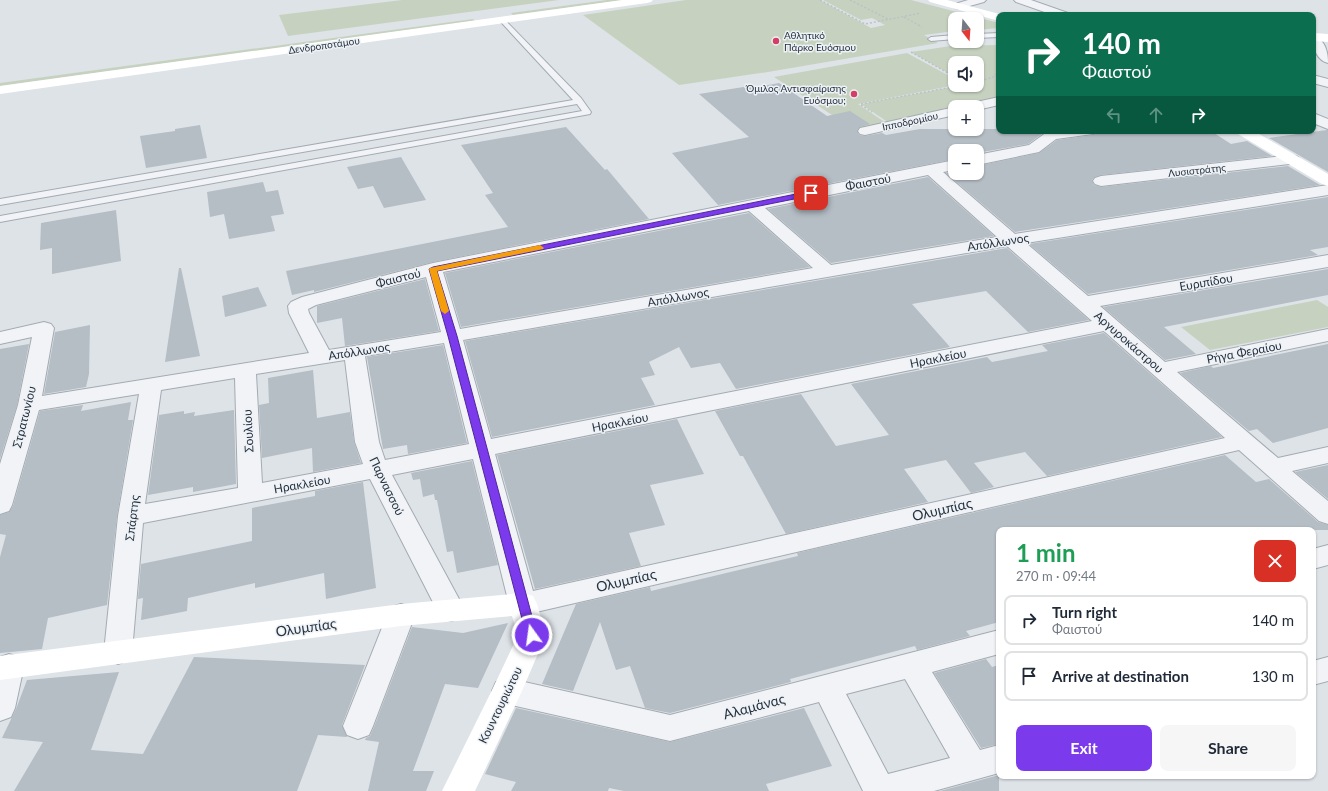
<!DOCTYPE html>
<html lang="en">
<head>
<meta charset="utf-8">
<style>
	:root { --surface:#fff; --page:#f6f6f7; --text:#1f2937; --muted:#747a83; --line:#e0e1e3; --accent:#7c3aed }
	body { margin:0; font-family:Lato,sans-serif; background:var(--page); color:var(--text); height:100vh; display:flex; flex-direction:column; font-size:15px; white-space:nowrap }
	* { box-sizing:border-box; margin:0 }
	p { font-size:13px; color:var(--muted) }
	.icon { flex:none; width:22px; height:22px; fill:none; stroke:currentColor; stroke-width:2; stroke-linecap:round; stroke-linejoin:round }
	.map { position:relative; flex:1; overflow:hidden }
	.details { position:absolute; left:996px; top:527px; width:320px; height:252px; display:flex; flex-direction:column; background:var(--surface); border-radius:8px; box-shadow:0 1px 3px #0004 }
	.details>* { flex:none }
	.hud { position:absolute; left:996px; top:12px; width:320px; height:122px; border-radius:8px; box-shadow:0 1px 3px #0004; background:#0b6e4f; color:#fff; overflow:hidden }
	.needle { width:26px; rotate:163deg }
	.fabs { position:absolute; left:948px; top:12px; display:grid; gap:8px }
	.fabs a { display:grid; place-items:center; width:36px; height:36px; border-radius:8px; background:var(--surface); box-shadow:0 1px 3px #0004; font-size:20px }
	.pin { position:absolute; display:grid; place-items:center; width:34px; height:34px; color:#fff; margin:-17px; border-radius:8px; box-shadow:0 2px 6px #0006 }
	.me { position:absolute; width:44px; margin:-22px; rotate:346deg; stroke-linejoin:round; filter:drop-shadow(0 0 3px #0008) }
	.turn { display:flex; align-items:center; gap:14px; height:84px; padding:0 20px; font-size:18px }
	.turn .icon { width:52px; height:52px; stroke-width:2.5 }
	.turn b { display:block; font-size:28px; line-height:34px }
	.lanes { display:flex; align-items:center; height:38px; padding:0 20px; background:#0003; justify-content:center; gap:20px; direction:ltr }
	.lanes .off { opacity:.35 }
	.round { display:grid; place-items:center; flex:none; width:42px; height:42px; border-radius:8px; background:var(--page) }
	.overview { display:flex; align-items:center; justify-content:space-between; height:68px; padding:0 20px }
	h1 { font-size:24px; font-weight:700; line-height:30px; color:#1e9e55 }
	.cta { display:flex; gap:8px; margin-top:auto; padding:8px 20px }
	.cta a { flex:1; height:46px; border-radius:8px; background:var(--accent); color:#fff; font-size:16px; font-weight:700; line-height:46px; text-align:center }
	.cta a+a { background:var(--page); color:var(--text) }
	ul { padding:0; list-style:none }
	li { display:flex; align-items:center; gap:12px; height:50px; margin:0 8px 6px; padding:0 12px; border:2px solid var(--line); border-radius:8px }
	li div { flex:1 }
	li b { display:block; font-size:15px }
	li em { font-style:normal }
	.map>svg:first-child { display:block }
	.green { fill:#c6d2bf }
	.building { fill:#b5bdc5 }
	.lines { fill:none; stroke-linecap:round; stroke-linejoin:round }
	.lane-casing { stroke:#a3abb2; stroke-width:2 }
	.street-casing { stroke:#a3abb2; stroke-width:2 }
	.path { stroke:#bcc1c7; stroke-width:1.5; stroke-dasharray:2 2; stroke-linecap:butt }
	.lane { fill:#f1f3f6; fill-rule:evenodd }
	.street { fill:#f1f3f6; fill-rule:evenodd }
	.secondary { fill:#fff; fill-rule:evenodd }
	.route { fill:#7c3aed; stroke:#51269a }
	.slow { fill:#f59e0b }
	.poi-dot { fill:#d33e65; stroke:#eef2f6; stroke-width:1.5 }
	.labels { text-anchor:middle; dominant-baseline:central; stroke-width:3; stroke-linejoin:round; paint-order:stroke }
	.far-poi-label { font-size:10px; fill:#273340; stroke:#eef2f6; text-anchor:start }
	.far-street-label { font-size:10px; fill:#273340; stroke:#eef2f6 }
	.street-label { font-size:12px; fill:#273340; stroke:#eef2f6 }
	.near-street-label { font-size:14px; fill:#273340; stroke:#eef2f6 }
</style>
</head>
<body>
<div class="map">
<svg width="1328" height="791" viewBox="0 0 1328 791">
	<rect width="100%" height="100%" fill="#dee3e8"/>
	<g class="green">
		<path d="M402,0H559L288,36L279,15Z"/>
		<path d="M607,0H624L513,15L511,13Z"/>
		<path d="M686,0H820L871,28L885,25L872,18L861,20L823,0H911L999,23V28L977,30V19H955V31L924,35L938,43L768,72L679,85L583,15Z"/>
		<path d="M473,19L475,21L0,86V83Z"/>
		<path d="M999,45V101L972,107H955L892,125L861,104L963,85H977V63H955V77L911,52L951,46Z"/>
		<path d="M907,53L955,79L956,85L858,104L889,125L858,132L774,77Z"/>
		<path d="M1317,300L1328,307V327L1210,350L1181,327Z"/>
	</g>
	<g class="building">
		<path d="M779,83L827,116L850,111L870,124L860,127L857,130L859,135L865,136L882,133L886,135L920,129H999V131H1046L1028,144L977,153V151H955V159L718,205L672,153L749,137L699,94L750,86L753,88Z"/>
		<path d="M200,125L207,158L146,168L140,136L175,131V129Z"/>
		<path d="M566,127L605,170L607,169L649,219L433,262L314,292V290L292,295L286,271L508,227L485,195L493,193L461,145Z"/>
		<path d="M1327,130H1328V172L1269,138Z"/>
		<path d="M1096,131H1211L1231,144L1247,141L1272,156L1101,175L1095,177L1092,180L1094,185L1101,187L1288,166L1320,185L1015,232L946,173L955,172V173H977V166L1039,153L1057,140L1093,135Z"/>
		<path d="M401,157L426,200L384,208L373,186L358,189L347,167Z"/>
		<path d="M928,177L994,236L831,263L768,209Z"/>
		<path d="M263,182L266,192L278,190L284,214L271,216L275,231L229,239L224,214L210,217L207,192Z"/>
		<path d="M1328,197V247L1310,250L1318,255L1088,294L1029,244Z"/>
		<path d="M116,210L121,261L52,274V248L40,250L41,223Z"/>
		<path d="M749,213L810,267L461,327L445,273Z"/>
		<path d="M1007,248L1089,320L1028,332L986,291L912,304L950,347L736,389L720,363L691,368L679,347L649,362L655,375L641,378L655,405L492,437L465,341Z"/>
		<path d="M179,268H181L200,356L165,362Z"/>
		<path d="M1328,269V295L1164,327L1196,354L1165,360L1103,307Z"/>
		<path d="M425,279L439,331L345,346L342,318L317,323V306Z"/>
		<path d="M258,287L267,306L225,317L222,296Z"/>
		<path d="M90,325L89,374L86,387L44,394L55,332Z"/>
		<path d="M1104,333L1222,437L1047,476L1025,452L974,463L994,487L971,493L946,460L904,469L928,502L786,534L743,456H740L715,411L801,394L836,446L889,435L851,384L987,357L992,362L1048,351L1042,345Z"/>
		<path d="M29,344L17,405L0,459V349Z"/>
		<path d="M1328,344V428L1273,443L1257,429L1249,431L1180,373L1211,366L1213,368Z"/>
		<path d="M443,345L467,443L408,454L407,445L383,449L367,357Z"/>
		<path d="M313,370L317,418L350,412L354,442L361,463L313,472L312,448L262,458L259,405L269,403L268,378Z"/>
		<path d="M131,402L128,420H133L117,516L107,605L48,618L42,649L0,653V557L6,535L0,534V515L9,512L13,506L40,411L83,405L81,411Z"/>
		<path d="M234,410L236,484L193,492V487L148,495L159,415L184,411V414L195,412L194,416Z"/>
		<path d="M677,419L704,474L650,485L665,525L629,533L641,566L535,589L497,455Z"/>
		<path d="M1225,455L1256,482L1269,479L1318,522L1328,525V530H999V622L966,631L970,636L917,650L915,646L790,679L791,682L670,713L645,708L630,666L616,670L600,622L573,691L542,684L576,604L650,587L651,591L798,556L797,553Z"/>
		<path d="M472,461L498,565L457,573L453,551L447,552L437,500H435L434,494L423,497L420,479L413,480L411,473Z"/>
		<path d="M1328,465V499L1295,472Z"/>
		<path d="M363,482L376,588L326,599L324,573L255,588V583L188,598L187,611L141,620L143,598L138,599L141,564L252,541V508L315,496V491Z"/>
		<path d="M508,623L478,688L445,684L413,771H434L426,791H368L379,742L365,740L366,738L370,736L374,727L412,627L463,633Z"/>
		<path d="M194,657L365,665L342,725L347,737L318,735L297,791H14L43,742L2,738L16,709L27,680L119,672L91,750L143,754Z"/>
		<path d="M986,659L992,667L999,665V744L981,748L934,673Z"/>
		<path d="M516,708L670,742L804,708L832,766L766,784L769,791H624L609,788L608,791H511L516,782L485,774Z"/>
		<path d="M999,775V791H940Z"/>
	</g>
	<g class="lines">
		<defs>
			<g id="lane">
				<path d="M502,18L504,19L581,98L591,112L590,114L0,222V216L582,111L577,104L0,205V199L573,100L500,21V19Z"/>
				<path d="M999,33V37L977,38V34Z"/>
				<path d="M955,35V39L931,41L928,39L931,37Z"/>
			</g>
			<g id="street">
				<path d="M968,0H986L984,2L959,9L955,8L953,6L955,4Z"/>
				<path d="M1014,0H1031L1068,13L1070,15H1053L1016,2Z"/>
				<path d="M1313,36C1325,39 1328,52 1328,63C1316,60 1313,47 1313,36Z"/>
				<path d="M1313,75L1328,79V87L1313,83Z"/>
				<path d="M999,97V105L977,110V107H965L967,104Z"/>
				<path d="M955,107V115L865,135L860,134L858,131L860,128L865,127Z"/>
				<path d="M1313,113L1328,119V129L1313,123Z"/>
				<path d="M1050,131H1095L1093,134L1056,139L1039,152L977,165V155L1029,145L1047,132Z"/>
				<path d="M1292,155L1298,157L1300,160L1298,163L1101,186L1095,184L1093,181L1095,178L1101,176Z"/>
				<path d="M955,160V170L943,172L1015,234L1328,185V195L1026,243L1088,296L1328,255V267L1100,306L1165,362L1328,329V341L1177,372L1278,458L1328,447V463L1292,471L1328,501V524L1319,521L1239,450L523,615L513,612L509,604L473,459L392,475L465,610L461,618L451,621L441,618L370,479L143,523L132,652L128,660L118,664L108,660L104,652L118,516L139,394L39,410L12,505L9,511L0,514V464L18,405L32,337L0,344V332L44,322L51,324L54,328L42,396L309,353L289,313L288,306L291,302L302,297L433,263ZM928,175L997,237L831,265L765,208ZM749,211L813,268L460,329L443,272ZM1007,246L1092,321L491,439L463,340ZM426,277L441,332L329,350L309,313L308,309L316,305ZM1104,331L1225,438L533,591L495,454ZM444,343L469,444L385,460L379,442L365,356ZM345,360L355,442L363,464L262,483L256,374ZM235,378L238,488L145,504L161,390Z"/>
				<path d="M1328,545V565L1313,569V549Z"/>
				<path d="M401,604L411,607L415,615L373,726L369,735L358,739L347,735L343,726L387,615L391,607Z"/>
				<path d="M999,630V654L932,672L980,750L999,745V773L934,791H863L819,702L670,741L507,704L496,700L492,691L496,682L507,678L670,715ZM905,679L950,758L888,774L846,694Z"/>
				<path d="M9,654L19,657L24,666L15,708L11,717L0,721V657Z"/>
				<path d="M1328,657V681L1313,685V661Z"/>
			</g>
		</defs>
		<use href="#lane" class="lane-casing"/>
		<use href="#street" class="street-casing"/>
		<g class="path">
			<path d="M820,0L865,24L921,13"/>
			<path d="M850,0L888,19"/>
			<path d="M904,17L922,27"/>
			<path d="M911,52L955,77"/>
			<path d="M977,82L993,77L999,72"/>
			<path d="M970,85L975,88"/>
			<path d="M861,104L963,85"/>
			<path d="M861,105L872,112"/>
		</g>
		<use href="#lane" class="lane"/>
		<use href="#street" class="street"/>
		<g class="secondary">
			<path d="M622,0H653L651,2L647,3L0,94V86Z"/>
			<path d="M928,0H947L1003,15H999V21L930,2Z"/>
			<path d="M1313,33L1328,34V42L1313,41Z"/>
			<path d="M1236,131H1254L1328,174V186L1322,184L1238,134Z"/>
			<path d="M523,593L533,596L537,604L546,635L522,691L475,791H442L493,688L518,635L512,616L401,626L0,680V656L401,604Z"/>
		</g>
	</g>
	<path class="route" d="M811,191L815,193L814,195L437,271L457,336L537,635L536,638L532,640L527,638L448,336L429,269L433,267Z"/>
	<path class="slow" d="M540,245L544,248L543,249L437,271L449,311L445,314L441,311L429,269L430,268Z"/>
	<g class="poi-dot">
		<circle cx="776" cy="41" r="4"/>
		<circle cx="854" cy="94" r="4"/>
	</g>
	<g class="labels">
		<g class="far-poi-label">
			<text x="784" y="35">Αθλητικό<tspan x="784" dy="12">Πάρκο Ευόσμου</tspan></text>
			<text x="846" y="88" text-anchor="end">Όμιλος Αντισφαίρισης<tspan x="846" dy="12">Ευόσμου;</tspan></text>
		</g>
		<g class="far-street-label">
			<text transform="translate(324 45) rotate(-8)">Δενδροποτάμου</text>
			<text transform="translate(910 121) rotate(-12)">Ιπποδρομίου</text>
			<text transform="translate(1197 170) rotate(-6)">Λυσιστράτης</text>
		</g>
		<g class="street-label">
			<text transform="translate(868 182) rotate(-11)">Φαιστού</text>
			<text transform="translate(998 242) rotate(-9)">Απόλλωνος</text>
			<text transform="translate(398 278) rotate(-14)">Φαιστού</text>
			<text transform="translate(1206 282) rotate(-10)">Ευριπίδου</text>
			<text transform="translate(678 297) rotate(-10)">Απόλλωνος</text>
			<text transform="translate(1129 342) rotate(41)">Αργυροκάστρου</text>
			<text transform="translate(359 351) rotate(-9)">Απόλλωνος</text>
			<text transform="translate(1244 352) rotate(-11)">Ρήγα Φεραίου</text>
			<text transform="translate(938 358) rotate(-11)">Ηρακλείου</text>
			<text transform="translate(24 417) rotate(-76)">Στρατωνίου</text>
			<text transform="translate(620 422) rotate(-11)">Ηρακλείου</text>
			<text transform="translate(248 431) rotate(-93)">Σουλίου</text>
			<text transform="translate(302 484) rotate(-10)">Ηρακλείου</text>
			<text transform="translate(387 486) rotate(64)">Παρνασσού</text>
			<text transform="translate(132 518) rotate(-83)">Σπάρτης</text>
			<text transform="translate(500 705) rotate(-64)">Κουντουριώτου</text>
		</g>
		<g class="near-street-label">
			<text transform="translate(942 509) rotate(-13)">Ολυμπίας</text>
			<text transform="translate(626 580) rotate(-13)">Ολυμπίας</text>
			<text transform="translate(306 627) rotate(-8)">Ολυμπίας</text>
			<text transform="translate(754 706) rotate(-15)">Αλαμάνας</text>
		</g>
	</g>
</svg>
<div class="fabs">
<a><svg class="needle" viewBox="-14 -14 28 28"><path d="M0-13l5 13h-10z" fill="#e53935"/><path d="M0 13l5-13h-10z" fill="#747a83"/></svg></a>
<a><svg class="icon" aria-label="sound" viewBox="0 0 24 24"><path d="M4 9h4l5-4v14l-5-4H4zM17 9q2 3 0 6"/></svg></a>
<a>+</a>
<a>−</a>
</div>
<div class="pin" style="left:811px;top:193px;background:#d93025"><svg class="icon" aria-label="arrive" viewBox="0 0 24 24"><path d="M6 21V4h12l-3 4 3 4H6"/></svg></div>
<svg class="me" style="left:532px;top:635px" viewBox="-20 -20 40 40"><circle r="17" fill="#7c3aed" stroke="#fff" stroke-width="3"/><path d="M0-11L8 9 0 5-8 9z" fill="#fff"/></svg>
<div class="hud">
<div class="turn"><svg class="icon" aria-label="right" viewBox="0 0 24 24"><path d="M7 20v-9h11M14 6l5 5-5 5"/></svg><div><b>140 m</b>Φαιστού</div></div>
<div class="lanes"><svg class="icon off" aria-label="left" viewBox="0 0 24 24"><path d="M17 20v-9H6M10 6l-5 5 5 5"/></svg><svg class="icon off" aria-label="ahead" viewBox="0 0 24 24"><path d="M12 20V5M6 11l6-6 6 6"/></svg><svg class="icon" aria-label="right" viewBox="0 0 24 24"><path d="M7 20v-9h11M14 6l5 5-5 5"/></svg></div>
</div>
<section class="details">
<div class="overview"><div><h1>1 min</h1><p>270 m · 09:44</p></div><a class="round" style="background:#d93025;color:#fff"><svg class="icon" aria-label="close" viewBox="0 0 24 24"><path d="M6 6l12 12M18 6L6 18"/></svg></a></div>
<ul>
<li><svg class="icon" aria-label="right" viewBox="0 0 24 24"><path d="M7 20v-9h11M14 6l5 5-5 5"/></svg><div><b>Turn right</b><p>Φαιστού</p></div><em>140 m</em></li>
<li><svg class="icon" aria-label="arrive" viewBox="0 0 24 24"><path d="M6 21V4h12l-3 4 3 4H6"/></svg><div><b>Arrive at destination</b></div><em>130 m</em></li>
</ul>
<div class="cta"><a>Exit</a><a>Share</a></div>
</section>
</div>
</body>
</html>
